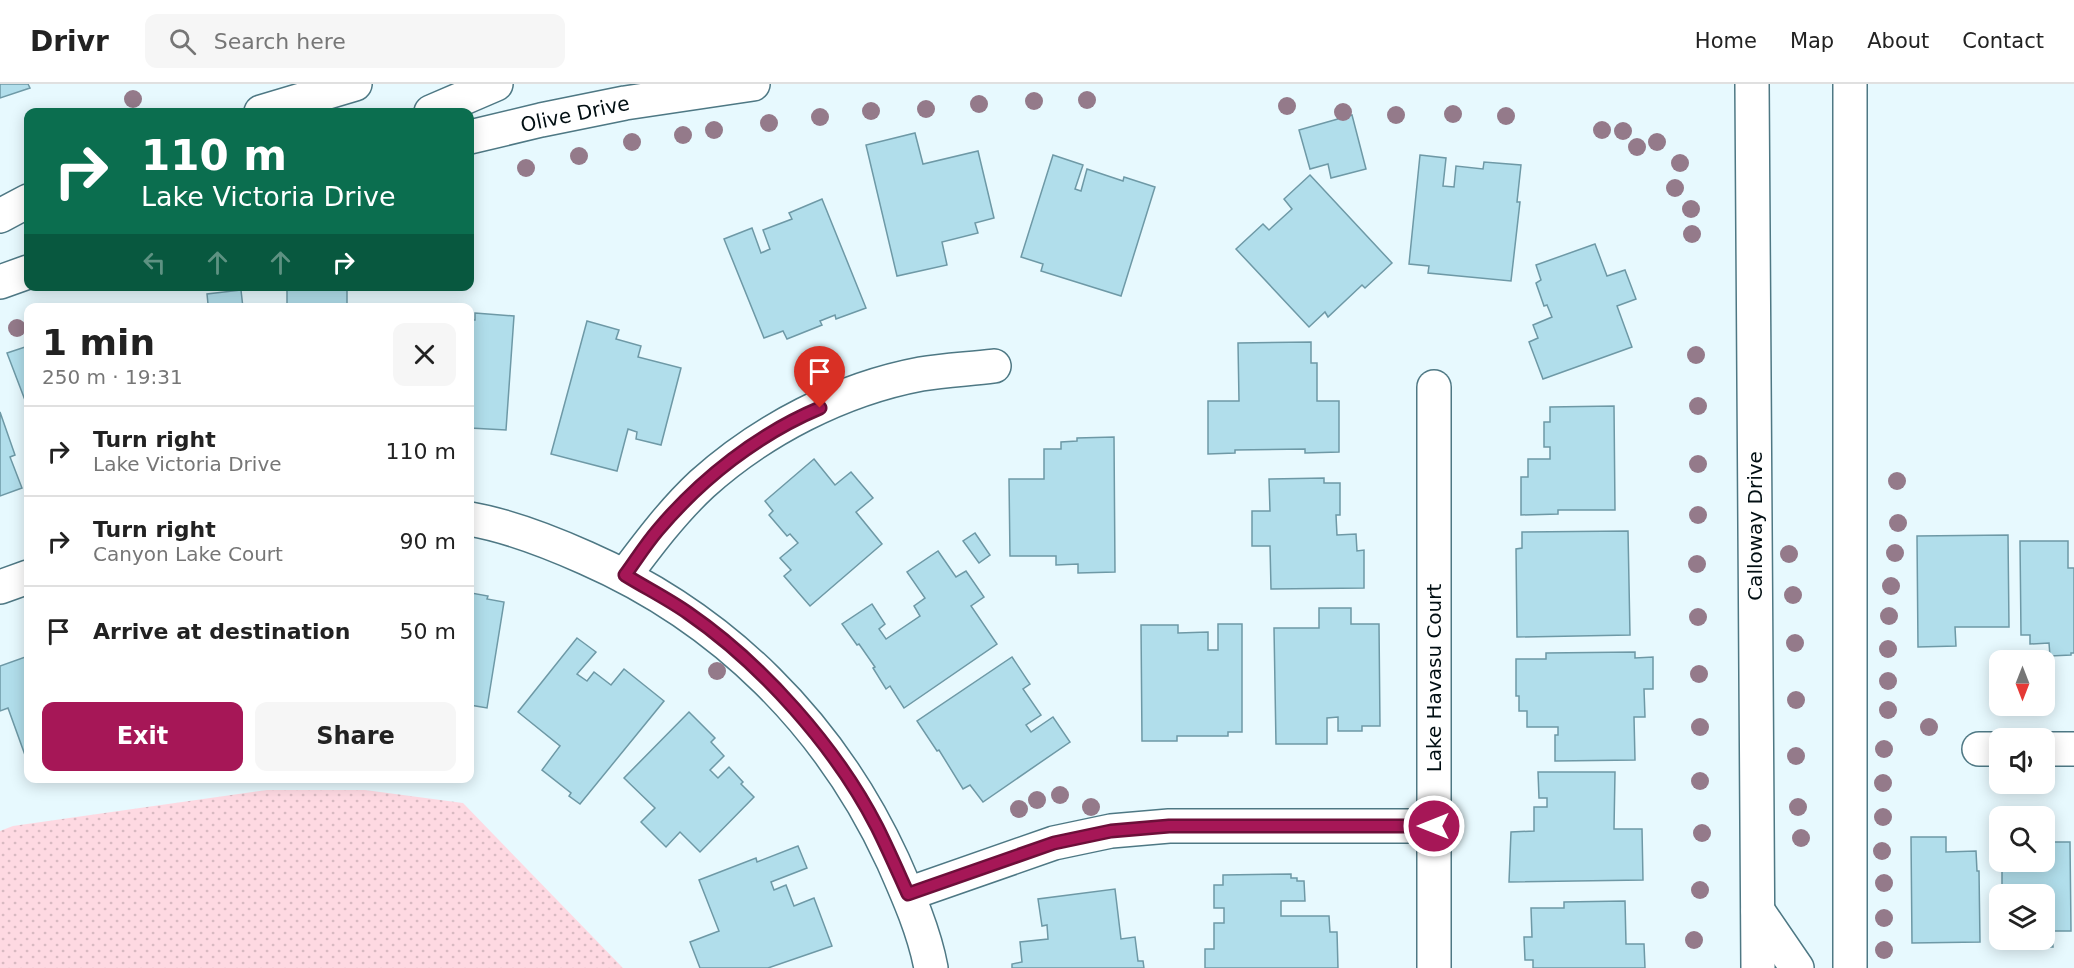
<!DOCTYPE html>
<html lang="en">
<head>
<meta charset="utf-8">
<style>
	:root { --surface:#fff; --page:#f6f6f6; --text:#222; --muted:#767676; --line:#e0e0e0; --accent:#a61757 }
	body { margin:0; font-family:"DejaVu Sans",sans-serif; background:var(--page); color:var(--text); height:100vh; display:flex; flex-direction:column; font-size:22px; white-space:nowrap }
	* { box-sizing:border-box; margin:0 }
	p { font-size:20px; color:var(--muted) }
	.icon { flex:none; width:33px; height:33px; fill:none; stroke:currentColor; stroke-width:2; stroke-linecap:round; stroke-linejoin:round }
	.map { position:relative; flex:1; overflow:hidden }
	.side { position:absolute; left:24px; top:219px; width:450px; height:480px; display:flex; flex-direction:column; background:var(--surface); border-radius:12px; box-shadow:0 3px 15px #0003 }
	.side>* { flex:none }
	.guide { position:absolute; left:24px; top:24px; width:450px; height:183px; border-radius:12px; box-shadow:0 3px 15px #0003; background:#0b6e4f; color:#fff; overflow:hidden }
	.needle { width:39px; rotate:180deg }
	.controls { position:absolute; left:1989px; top:566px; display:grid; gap:12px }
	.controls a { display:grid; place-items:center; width:66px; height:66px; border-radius:12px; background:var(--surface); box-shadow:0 3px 15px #0003; font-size:30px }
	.pin { position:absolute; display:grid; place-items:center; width:51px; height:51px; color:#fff; margin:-62px -26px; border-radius:50% 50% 50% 0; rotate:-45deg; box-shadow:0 0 6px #0007 }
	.pin .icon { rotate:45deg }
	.me { position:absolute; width:66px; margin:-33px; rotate:270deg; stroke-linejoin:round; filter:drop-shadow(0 0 4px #0008) }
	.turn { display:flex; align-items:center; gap:21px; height:126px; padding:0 18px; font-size:27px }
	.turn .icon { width:78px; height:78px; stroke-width:2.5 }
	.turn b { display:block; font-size:42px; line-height:51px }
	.lanes { display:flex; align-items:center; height:57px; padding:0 18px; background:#0003; justify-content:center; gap:30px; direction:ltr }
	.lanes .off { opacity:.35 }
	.round { display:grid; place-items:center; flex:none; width:63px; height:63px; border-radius:12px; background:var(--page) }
	.summary { display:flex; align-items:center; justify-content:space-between; height:102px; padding:0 18px }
	h1 { font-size:36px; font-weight:600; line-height:45px }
	.cta { display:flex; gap:12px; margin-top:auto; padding:12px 18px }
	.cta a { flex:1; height:69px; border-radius:12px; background:var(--accent); color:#fff; font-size:24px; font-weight:600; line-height:69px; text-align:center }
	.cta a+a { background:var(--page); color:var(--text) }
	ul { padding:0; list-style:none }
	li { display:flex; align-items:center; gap:18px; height:90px; padding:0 18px; border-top:2px solid var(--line) }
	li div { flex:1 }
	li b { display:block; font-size:22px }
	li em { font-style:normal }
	header { display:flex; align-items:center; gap:36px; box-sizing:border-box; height:84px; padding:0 30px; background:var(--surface); border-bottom:2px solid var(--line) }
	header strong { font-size:28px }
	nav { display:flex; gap:33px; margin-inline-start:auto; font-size:21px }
	.search { width:420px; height:54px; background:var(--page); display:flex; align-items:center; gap:15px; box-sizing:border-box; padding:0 21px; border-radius:12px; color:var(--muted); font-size:22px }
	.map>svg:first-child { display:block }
	.grass { fill:url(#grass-dots) }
	.building { fill:#b1deeb; stroke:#6e99a6; stroke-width:1.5 }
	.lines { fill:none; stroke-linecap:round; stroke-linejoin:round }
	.street-casing { stroke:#4e7884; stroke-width:36 }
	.secondary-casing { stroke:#4e7884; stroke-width:36 }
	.street { stroke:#fff; stroke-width:33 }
	.secondary { stroke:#fff; stroke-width:33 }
	.tree { fill:#947a8a }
	.route-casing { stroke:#6c0f39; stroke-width:15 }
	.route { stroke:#a61757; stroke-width:10 }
	.labels { text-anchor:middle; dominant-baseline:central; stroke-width:4.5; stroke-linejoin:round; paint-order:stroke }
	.street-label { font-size:20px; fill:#010e12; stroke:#fff }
</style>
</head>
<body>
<header>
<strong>Drivr</strong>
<div class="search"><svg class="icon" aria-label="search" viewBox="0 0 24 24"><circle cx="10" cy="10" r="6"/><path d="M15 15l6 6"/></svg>Search here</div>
<nav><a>Home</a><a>Map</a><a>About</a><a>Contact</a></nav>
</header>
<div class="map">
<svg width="2074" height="884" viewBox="0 0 2074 884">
	<defs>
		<pattern id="grass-dots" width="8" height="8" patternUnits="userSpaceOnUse" patternTransform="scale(1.5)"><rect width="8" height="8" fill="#fed9e2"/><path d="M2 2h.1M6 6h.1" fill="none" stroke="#d8b9c1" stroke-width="1.8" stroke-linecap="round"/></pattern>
	</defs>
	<rect width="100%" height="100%" fill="#e7f9fe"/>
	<path class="grass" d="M267,706H365L463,719L623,884H0V747L13,742Z"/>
	<g class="building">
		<path d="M0,0H28L30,4L0,14Z"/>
		<path d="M1352,31L1366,85L1331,94L1328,80L1310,85L1299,46Z"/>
		<path d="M915,49L923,80L978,67L994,134L975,139L978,149L942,158L947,181L897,192L866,61Z"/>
		<path d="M1053,71L1083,81L1075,105L1081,107L1087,85L1123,97L1124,93L1155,103L1121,212L1041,187L1043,180L1021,173Z"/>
		<path d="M1420,71L1446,74L1443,102L1454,103L1456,82L1483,85L1484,78L1521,81L1517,118H1520L1511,197L1428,189L1429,182L1409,180Z"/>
		<path d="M1310,91L1392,179L1365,204L1362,201L1328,233L1325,228L1309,243L1236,165L1263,140L1269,146L1292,125L1284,115Z"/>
		<path d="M822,115L866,224L836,235L835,231L820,237L822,241L787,255L783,247L764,254L724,155L752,144L761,169L770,165L763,146L792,135L789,129Z"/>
		<path d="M1595,160L1607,192L1625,186L1636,215L1617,222L1632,263L1543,295L1529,258L1538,254L1533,241L1552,233L1547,221L1544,222L1536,199L1541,196L1536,181Z"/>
		<path d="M313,202H347V221H393V224H287V206H313Z"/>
		<path d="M241,206L243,224H180L208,220L207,210Z"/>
		<path d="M475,229L514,232L506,346L470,344V236H475Z"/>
		<path d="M587,237L619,246L616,255L641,262L638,273L681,284L661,361L636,355L637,348L628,345L617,387L551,370Z"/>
		<path d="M1311,258V279H1317V317H1339V368L1305,369V365L1235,366V369L1208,370V317H1239L1238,259Z"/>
		<path d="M28,262V324L7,269Z"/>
		<path d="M1614,322L1615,426H1558V430L1521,431V393H1528V375H1550V363H1544V338H1550V323Z"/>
		<path d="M0,328L15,371L10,373L22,404L0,412Z"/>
		<path d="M1114,353L1115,488L1078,489V480L1056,481V472H1010L1009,395H1044V365H1061V358L1077,357V354Z"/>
		<path d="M814,375L835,401L851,388L873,414L856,428L882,460L810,522L784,492L791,486L780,474L798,459L790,450L787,452L769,431L773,427L765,417Z"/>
		<path d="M1324,394V399H1340V431H1336L1337,451L1356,450L1357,467L1364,466V504L1271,505L1270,462H1252V427H1270L1269,395Z"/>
		<path d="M1628,447L1630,551L1517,553L1516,465L1522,464V448Z"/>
		<path d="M975,449L990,471L979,479L963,457Z"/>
		<path d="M2008,451L2009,543H1955L1956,562L1918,563L1917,452Z"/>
		<path d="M2020,457H2068V484H2074V569H2071V571L2050,572L2049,559L2030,560V551H2021Z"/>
		<path d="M938,467L956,493L966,487L984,513L971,522L997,560L904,624L890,602L886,605L873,584L875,583L859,560L857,561L842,540L872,520L885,540L879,545L886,555L920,532L914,522L925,514L907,488Z"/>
		<path d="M470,502H473L471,509L488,512L487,515L504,518L487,624L470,621Z"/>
		<path d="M1319,524H1351V540H1379L1380,642H1362V647H1338V633L1327,634V660H1276L1274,544H1319Z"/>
		<path d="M1218,540H1242V648H1228V652H1177V657H1142L1141,541H1178V549L1208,548V566H1218Z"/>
		<path d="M577,554L596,568L577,590L587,597L594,588L611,601L624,585L664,617L580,720L569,712L571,709L542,686L560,662L518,628Z"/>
		<path d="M1635,568V574L1653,573V605H1644L1645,633H1634L1635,676L1555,677V651H1558V643H1527V627H1519V612H1516V575H1546V569Z"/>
		<path d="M28,572V669L25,671L8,624L0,627V582Z"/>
		<path d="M1012,573L1030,600L1023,605L1041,631L1026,641L1031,648L1053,633L1070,658L983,718L970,701L963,705L939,666L937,667L917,637Z"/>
		<path d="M689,628L715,654L711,658L724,672L710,686L718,694L729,683L743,698L741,700L754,713L700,768L680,748L666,763L641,738L655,724L624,694Z"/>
		<path d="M1538,688H1615L1614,745H1642L1643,796L1509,798L1511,748L1534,747V723H1547V714H1539Z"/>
		<path d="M1911,753H1946V768L1976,767L1977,787H1979L1980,858L1912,859Z"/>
		<path d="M2044,758H2070L2071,847H2052L2053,863H2003V855H2044V810H2002V777H2044Z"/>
		<path d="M798,762L807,784L771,798L774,806L786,801L794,822L814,814L832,862L768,884H700L690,858L719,847L699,796L756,774L757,778Z"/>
		<path d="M1291,790V794H1297V797H1304L1305,817H1281V832H1329L1330,848H1337L1338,884H1205V865H1214V839H1224V824H1214V801H1223V791Z"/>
		<path d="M1115,805L1121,855L1135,853L1138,877H1143L1144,884H1012V880L1022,878L1020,858L1048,855L1047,841L1042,842L1038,815Z"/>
		<path d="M1625,817L1626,860H1644L1645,884H1533V876H1525L1524,853H1532L1531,824H1564V818Z"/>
	</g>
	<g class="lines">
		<defs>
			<g id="street">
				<path d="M1434,303V884"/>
				<path d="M470,435C510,442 548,457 586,474C723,534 830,640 893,777C908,811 924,847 931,884"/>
				<path d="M625,491C649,459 673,427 702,400C762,346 841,305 921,290C945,286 970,285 994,282"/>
				<path d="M0,503L28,493"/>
				<path d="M1979,665H2000"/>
				<path d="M2044,665H2074"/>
				<path d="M908,810L1054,759L1111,747L1169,742H1434"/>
			</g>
			<g id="secondary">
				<path d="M1752,0L1758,884"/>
				<path d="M1850,0V884"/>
				<path d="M261,28L355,0"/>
				<path d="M431,28L496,0"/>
				<path d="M470,53L541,36L625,19L753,0"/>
				<path d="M0,132L28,117"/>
				<path d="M0,198L28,188"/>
				<path d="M1758,827L1797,884"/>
			</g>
		</defs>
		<use href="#street" class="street-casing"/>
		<use href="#secondary" class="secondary-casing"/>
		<use href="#street" class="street"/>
		<use href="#secondary" class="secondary"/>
	</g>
	<g class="tree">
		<circle cx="133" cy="15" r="9"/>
		<circle cx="1087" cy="16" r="9"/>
		<circle cx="1034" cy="17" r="9"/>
		<circle cx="979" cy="20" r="9"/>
		<circle cx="1287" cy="22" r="9"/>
		<circle cx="926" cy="25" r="9"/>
		<circle cx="871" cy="27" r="9"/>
		<circle cx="1343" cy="28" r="9"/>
		<circle cx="1453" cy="30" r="9"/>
		<circle cx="1396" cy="31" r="9"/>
		<circle cx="1506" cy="32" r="9"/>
		<circle cx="820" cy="33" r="9"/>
		<circle cx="769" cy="39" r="9"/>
		<circle cx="714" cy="46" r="9"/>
		<circle cx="1602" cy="46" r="9"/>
		<circle cx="1623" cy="47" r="9"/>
		<circle cx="683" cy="51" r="9"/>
		<circle cx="632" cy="58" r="9"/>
		<circle cx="1657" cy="58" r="9"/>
		<circle cx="1637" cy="63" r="9"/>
		<circle cx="579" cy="72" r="9"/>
		<circle cx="1680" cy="79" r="9"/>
		<circle cx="526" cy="84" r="9"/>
		<circle cx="1675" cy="104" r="9"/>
		<circle cx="1691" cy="125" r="9"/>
		<circle cx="1692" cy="150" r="9"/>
		<circle cx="17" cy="244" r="9"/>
		<circle cx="1696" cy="271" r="9"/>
		<circle cx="1698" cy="322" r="9"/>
		<circle cx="1698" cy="380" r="9"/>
		<circle cx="1897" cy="397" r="9"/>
		<circle cx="1698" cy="431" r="9"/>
		<circle cx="1898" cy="439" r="9"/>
		<circle cx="1895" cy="469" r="9"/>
		<circle cx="1789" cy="470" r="9"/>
		<circle cx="1697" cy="480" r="9"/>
		<circle cx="1891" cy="502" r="9"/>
		<circle cx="1793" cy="511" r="9"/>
		<circle cx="1889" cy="532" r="9"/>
		<circle cx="1698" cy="533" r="9"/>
		<circle cx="1795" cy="559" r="9"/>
		<circle cx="1888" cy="565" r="9"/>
		<circle cx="717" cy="587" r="9"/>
		<circle cx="1699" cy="590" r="9"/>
		<circle cx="1888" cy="597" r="9"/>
		<circle cx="1796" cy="616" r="9"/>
		<circle cx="1888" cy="626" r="9"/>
		<circle cx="1700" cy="643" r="9"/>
		<circle cx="1929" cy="643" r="9"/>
		<circle cx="1884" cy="665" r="9"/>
		<circle cx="1796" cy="672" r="9"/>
		<circle cx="1700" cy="697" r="9"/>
		<circle cx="1883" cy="699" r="9"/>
		<circle cx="1060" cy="711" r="9"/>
		<circle cx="1037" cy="716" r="9"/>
		<circle cx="1091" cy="723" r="9"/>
		<circle cx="1798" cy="723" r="9"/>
		<circle cx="1019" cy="725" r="9"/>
		<circle cx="1883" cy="733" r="9"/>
		<circle cx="1702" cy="749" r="9"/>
		<circle cx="1801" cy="754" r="9"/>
		<circle cx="1882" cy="767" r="9"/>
		<circle cx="1884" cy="799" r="9"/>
		<circle cx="1700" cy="806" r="9"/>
		<circle cx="1884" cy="834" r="9"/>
		<circle cx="1694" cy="856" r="9"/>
		<circle cx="1884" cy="866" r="9"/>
	</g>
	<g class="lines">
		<defs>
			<path id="route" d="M820,324C758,350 701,395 658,446C646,460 636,476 625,491C646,504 668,515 688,529C762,580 836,663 877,743C888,765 898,788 908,810L1054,759L1111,747L1169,742H1434"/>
		</defs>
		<use href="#route" class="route-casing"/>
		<use href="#route" class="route"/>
	</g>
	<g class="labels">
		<g class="street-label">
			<text transform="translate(575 30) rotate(-12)">Olive Drive</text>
			<text transform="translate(1755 442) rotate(-90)">Calloway Drive</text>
			<text transform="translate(1434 594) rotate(-90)">Lake Havasu Court</text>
		</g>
	</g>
</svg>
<div class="controls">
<a><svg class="needle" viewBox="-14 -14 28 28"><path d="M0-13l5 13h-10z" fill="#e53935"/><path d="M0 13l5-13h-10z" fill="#767676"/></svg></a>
<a><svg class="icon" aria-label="sound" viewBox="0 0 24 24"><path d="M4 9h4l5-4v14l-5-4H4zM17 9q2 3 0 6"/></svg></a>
<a><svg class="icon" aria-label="search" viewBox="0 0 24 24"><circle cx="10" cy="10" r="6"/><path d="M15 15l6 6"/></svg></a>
<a><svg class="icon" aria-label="layers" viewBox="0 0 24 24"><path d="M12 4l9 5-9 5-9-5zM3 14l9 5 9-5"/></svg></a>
</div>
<div class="pin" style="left:820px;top:324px;background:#d93025"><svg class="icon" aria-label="arrive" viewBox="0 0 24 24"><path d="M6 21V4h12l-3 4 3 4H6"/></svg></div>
<svg class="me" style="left:1434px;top:742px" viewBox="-20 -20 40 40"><circle r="17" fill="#a61757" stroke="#fff" stroke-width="3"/><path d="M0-11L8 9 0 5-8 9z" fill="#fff"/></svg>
<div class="guide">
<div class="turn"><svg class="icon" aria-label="right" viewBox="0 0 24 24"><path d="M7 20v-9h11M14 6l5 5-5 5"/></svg><div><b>110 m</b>Lake Victoria Drive</div></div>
<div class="lanes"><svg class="icon off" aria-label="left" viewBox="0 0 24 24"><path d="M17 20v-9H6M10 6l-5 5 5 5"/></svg><svg class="icon off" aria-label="ahead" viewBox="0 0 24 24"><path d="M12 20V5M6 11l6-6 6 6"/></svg><svg class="icon off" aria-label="ahead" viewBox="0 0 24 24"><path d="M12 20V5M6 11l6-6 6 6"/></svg><svg class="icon" aria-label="right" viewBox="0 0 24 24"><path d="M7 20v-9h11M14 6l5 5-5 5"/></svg></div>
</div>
<section class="side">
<div class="summary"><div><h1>1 min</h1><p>250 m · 19:31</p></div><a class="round"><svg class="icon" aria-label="close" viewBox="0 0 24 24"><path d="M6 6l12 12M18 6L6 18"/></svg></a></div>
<ul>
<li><svg class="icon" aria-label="right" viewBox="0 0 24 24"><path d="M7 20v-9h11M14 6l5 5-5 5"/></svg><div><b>Turn right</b><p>Lake Victoria Drive</p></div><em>110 m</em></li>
<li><svg class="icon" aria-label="right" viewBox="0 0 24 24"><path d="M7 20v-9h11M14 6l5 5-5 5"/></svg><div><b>Turn right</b><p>Canyon Lake Court</p></div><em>90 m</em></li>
<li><svg class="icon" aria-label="arrive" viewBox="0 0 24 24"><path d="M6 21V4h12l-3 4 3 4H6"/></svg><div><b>Arrive at destination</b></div><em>50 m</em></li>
</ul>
<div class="cta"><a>Exit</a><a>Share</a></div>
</section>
</div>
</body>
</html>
